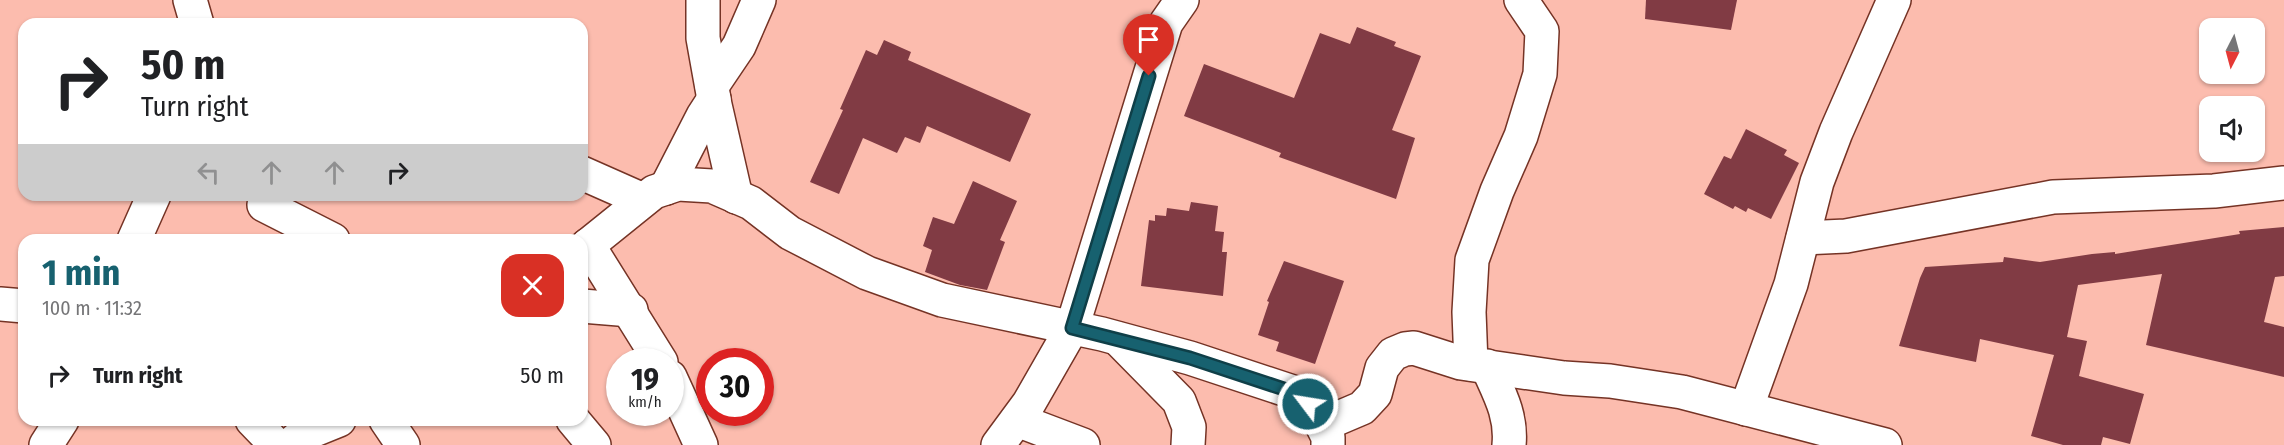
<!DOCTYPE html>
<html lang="en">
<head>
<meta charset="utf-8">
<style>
	:root { --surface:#fff; --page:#f6f6f6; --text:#202124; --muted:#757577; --accent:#17616f }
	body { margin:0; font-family:"Fira Sans Condensed",sans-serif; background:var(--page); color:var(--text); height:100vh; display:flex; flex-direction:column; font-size:22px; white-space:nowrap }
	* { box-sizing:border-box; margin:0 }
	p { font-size:20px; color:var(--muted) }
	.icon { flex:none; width:33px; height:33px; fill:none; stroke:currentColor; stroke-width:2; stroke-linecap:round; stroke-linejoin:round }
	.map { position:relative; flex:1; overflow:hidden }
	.sheet { position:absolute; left:18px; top:234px; width:570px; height:192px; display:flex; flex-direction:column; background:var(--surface); border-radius:18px; box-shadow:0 2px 4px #0004 }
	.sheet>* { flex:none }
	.top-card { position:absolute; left:18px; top:18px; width:570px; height:183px; border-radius:18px; box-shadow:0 2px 4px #0004; background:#fff; color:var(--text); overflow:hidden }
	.needle { width:39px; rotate:186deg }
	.controls { position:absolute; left:2199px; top:18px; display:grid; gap:12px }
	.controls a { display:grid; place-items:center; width:66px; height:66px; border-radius:12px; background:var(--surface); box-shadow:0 2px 4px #0004; font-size:30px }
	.speed { position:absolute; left:606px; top:348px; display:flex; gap:12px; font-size:30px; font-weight:700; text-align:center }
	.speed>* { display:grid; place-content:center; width:78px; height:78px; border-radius:50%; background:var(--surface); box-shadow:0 2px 4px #0004; line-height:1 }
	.speed small { font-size:15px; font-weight:400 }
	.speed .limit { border:9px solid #d22; background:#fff; color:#111 }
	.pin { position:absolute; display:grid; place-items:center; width:51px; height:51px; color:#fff; margin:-62px -26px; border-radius:50% 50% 50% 0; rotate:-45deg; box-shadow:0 0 6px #0007 }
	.pin .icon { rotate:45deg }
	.me { position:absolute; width:66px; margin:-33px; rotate:301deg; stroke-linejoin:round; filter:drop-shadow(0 0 4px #0008) }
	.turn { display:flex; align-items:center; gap:21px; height:126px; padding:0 24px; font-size:27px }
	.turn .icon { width:78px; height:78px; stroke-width:2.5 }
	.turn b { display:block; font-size:42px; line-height:51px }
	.lanes { display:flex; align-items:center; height:57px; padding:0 24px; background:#0003; justify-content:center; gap:30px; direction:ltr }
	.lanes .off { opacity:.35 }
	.round { display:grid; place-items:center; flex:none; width:63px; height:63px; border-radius:18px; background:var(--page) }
	.overview { display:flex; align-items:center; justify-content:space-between; height:102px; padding:0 24px }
	h1 { font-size:36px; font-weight:700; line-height:45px; color:var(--accent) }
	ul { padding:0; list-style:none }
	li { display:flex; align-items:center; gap:18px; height:78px; padding:0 24px }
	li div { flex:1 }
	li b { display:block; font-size:22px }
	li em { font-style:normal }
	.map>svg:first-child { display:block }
	.building { fill:#813b44 }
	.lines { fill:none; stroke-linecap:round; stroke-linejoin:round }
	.street-casing { stroke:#753325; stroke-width:36 }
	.street { stroke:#fff; stroke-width:33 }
	.route-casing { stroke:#0f3f48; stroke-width:15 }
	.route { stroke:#17616f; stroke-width:10 }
</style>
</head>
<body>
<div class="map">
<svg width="2284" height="445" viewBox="0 0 2284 445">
	<rect width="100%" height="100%" fill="#fcbcae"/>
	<g class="building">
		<path d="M1646,0H1737L1731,30L1645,19Z"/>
		<path d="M1357,27L1396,42L1394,46L1421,56L1392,130L1415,138L1396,199L1279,157L1281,153L1184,116L1204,64L1294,98L1320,33L1350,44Z"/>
		<path d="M884,40L911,52L908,60L1031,114L1010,162L927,126L920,143L905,137L897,153L863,138L839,194L810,182L843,110L840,109L866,50L877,55Z"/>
		<path d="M1746,129L1787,150L1784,155L1799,163L1771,219L1748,208L1746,212L1735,206L1733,209L1704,194L1724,156L1731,159Z"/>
		<path d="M973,181L1017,201L1000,240L1005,242L987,290L960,285L925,272L932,250L923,246L933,217L954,224Z"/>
		<path d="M1191,202L1218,206L1215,231L1224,232L1222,252H1227L1223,296L1141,286L1149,220L1155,221V215L1166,216L1167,208L1189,211Z"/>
		<path d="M2284,227V276L2275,277L2264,322L2284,327V377L2146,345L2162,274L2078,285L2067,337L2087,341L2079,376L2144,394L2130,444L2103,437L2101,445H2063L2031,436L2054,355L1980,339L1976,362L1899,346L1920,278L1925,267L2003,262L2004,257L2040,262L2092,254L2115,252V254L2240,234L2239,231Z"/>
		<path d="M1284,261L1344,281L1315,364L1276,351L1279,342L1258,335L1269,302L1267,301Z"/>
	</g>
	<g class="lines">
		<defs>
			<g id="street">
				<path d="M190,0L197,24"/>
				<path d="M703,0V38L715,105L736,197"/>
				<path d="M712,86L739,46L759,0"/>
				<path d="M582,173L643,200"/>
				<path d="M666,188L703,116L714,99"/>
				<path d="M264,205L333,240"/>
				<path d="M1803,238L1846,236L2053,197L2214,191L2284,183"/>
				<path d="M134,240L154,195"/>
				<path d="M588,245L661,362"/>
				<path d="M582,250L654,192L678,184L712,186L751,203L790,233L867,273L942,300L1102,334L1190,358L1299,394L1316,413L1328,437V445"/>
				<path d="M0,304L24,306"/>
				<path d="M582,306L631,310"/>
				<path d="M1118,339L1179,401L1189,427L1188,445"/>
				<path d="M1471,364L1469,312L1472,260L1497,191L1521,136L1540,74L1542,31L1521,0"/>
				<path d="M1487,366C1499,393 1512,415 1509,445"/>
				<path d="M670,377L701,445"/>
				<path d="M1746,409L1791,284L1817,182L1836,132L1894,0"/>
				<path d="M252,420L276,445"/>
				<path d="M386,420L403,445"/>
				<path d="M573,420L594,445"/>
				<path d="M1017,420L1083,445"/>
				<path d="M1322,425L1362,408L1375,394L1382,368L1393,354L1405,349L1414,348L1461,363L1564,378L1610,381L1682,392L1885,445"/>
				<path d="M46,445L62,420"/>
				<path d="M290,445L302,435L339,420"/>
				<path d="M998,445L1029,403L1072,328L1166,23L1182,0"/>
			</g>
		</defs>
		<use href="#street" class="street-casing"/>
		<use href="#street" class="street"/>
	</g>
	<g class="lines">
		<defs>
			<path id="route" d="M1149,76L1072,328L1190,358L1299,394L1308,404"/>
		</defs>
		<use href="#route" class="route-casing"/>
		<use href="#route" class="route"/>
	</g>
</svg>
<div class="controls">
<a><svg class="needle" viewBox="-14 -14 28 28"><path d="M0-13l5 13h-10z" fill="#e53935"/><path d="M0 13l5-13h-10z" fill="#757577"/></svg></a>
<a><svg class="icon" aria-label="sound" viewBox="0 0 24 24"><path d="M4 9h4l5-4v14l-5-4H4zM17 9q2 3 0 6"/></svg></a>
</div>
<div class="speed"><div>19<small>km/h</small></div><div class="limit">30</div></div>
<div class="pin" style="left:1149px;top:76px;background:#d93025"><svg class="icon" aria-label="arrive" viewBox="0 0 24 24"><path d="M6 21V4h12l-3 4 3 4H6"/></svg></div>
<svg class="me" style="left:1308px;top:404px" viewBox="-20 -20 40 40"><circle r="17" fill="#17616f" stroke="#fff" stroke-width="3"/><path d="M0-11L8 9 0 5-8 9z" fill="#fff"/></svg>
<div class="top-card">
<div class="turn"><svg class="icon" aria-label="right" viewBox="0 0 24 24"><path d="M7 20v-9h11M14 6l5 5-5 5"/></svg><div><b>50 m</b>Turn right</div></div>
<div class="lanes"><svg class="icon off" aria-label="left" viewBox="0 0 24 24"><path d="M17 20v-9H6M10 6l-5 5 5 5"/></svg><svg class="icon off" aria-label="ahead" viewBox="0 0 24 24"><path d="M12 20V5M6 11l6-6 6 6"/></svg><svg class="icon off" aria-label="ahead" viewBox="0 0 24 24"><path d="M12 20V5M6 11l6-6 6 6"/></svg><svg class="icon" aria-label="right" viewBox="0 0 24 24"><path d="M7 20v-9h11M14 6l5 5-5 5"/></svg></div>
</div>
<section class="sheet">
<div class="overview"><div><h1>1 min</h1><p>100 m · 11:32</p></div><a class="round" style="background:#d93025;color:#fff"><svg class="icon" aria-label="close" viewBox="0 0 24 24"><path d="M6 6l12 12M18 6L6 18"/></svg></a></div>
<ul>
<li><svg class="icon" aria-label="right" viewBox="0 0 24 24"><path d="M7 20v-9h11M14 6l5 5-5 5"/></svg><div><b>Turn right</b></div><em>50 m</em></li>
</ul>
</section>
</div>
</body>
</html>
